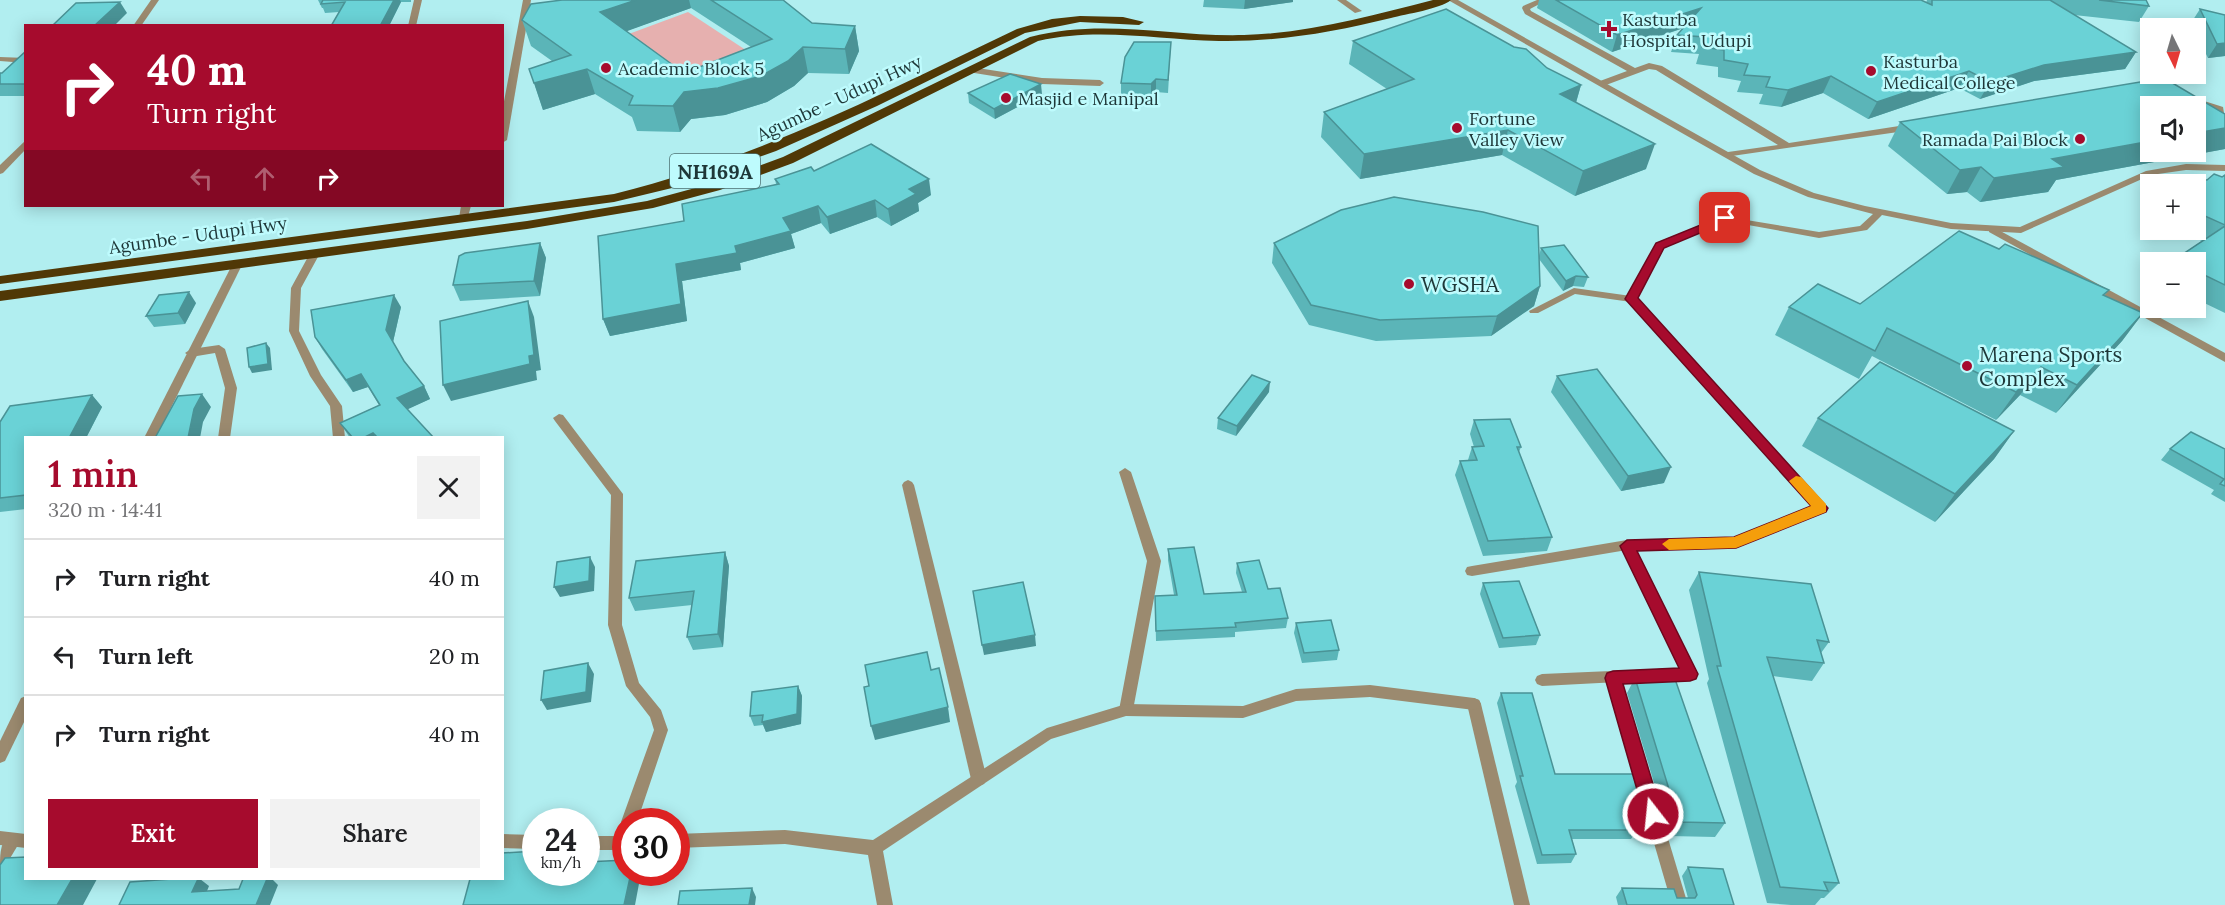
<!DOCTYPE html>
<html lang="en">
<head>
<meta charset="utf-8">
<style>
	:root { --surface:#fff; --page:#f2f2f2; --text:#202124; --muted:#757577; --line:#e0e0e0; --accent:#a60b2d }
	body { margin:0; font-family:Lora,serif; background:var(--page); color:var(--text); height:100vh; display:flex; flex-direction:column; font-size:22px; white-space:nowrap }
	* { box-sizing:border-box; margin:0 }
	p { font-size:20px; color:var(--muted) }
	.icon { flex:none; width:33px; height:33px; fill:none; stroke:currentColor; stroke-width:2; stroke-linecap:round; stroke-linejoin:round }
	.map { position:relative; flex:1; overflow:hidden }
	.panel { position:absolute; left:24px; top:436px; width:480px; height:444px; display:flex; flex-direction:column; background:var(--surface); border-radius:0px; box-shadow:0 3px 15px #0003 }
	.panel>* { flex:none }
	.top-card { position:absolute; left:24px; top:24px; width:480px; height:183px; border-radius:0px; box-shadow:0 3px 15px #0003; background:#a60b2d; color:#fff; overflow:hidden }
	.needle { width:39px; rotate:175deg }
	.controls { position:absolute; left:2140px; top:18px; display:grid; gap:12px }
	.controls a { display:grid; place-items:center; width:66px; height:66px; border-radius:0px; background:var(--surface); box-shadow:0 3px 15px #0003; font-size:30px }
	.speed { position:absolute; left:522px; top:808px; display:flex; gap:12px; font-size:30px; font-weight:700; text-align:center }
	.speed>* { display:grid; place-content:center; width:78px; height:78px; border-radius:50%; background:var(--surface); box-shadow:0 3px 15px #0003; line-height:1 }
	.speed small { font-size:15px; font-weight:400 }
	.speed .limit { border:9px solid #d22; background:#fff; color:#111 }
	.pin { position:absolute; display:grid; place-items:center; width:51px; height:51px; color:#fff; margin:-26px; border-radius:12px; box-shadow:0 3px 9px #0006 }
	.me { position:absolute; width:66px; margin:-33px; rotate:344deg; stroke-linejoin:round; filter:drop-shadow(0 0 4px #0008) }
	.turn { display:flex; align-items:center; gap:21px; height:126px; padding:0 24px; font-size:27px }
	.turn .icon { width:78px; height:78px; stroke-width:2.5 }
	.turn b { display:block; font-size:42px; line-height:51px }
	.lanes { display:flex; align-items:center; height:57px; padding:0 24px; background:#0003; justify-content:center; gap:30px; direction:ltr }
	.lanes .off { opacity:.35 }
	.round { display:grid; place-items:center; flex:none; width:63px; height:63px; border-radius:0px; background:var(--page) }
	.summary { display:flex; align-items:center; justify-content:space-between; height:102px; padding:0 24px }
	h1 { font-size:36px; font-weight:600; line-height:45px; color:var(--accent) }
	.button { display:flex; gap:12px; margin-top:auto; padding:12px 24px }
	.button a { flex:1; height:69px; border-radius:0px; background:var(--accent); color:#fff; font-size:24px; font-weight:600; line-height:69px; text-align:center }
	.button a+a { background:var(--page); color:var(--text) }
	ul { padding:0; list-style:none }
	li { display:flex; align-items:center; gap:18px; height:78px; padding:0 24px; border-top:2px solid var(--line) }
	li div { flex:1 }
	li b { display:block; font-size:22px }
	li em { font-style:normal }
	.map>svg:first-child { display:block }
	.green { fill:#e6b0af }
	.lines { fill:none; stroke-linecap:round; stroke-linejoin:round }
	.minor { fill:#9b8a6f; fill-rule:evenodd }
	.tertiary { fill:#9b8a6f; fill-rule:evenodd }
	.trunk { fill:#503806; fill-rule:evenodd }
	.wall { fill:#5bb5b8; fill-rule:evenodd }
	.shaded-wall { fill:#4a9396 }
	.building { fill:#6ad2d6; stroke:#4a9396; stroke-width:1.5 }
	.route { fill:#a60b2d; stroke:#6c071d; stroke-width:1.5 }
	.slow { fill:#f59e0b }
	.poi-dot { fill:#a60b2d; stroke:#befbfd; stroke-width:2 }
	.labels { text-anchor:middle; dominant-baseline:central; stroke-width:5; stroke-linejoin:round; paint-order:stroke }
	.far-poi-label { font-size:18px; fill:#1e3738; stroke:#befbfd; text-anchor:start }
	.far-street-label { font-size:18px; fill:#1e3738; stroke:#befbfd }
	.shield { fill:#befbfd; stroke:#4e7273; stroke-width:1.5 }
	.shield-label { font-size:20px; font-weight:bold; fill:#1e3738 }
	.poi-label { font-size:21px; fill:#1e3738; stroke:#befbfd; text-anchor:start }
</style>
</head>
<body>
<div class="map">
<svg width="2225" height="905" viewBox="0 0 2225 905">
	<rect width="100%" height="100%" fill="#b1eef0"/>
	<path class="green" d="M688,12L767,64L694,93L618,38Z"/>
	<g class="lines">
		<g class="minor">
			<path d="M151,0H159L141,26H133Z"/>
			<path d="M414,0H422L416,26H408Z"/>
			<path d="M523,0H531L507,140L502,143V112Z"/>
			<path d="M1537,0H1547L1530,9L1531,11L1635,68L1649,63L1662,66L1789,143L1912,124L1916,127L1912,130L1725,157L1723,155L1728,152L1778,145L1656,70L1649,69L1606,85H1600V81L1627,71L1525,14L1522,8L1523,6Z"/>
			<path d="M0,57L26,58V63L0,61Z"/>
			<path d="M971,67L1042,78L1100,80L1104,83L1100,86L1042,84L968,72V68Z"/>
			<path d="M2198,99L2223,107L2225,119L2222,118L2217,111L2195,104L2194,102Z"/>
			<path d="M26,140V149L3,173L0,174V165Z"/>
			<path d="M461,206H471L467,220H461L459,218Z"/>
			<path d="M1993,227L2225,353V362L1989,232V228Z"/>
			<path d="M314,252L319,255L301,288L299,331L321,375L342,406L345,438H333L330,406L310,376L289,331L291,288L309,255Z"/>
			<path d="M1574,288L1631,296L1636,299L1631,302L1575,294L1538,313H1530L1529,311Z"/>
			<path d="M219,345L225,349L237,388L230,438H218L225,388L215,353L191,357L185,353L191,349Z"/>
			<path d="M559,414L563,415L623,494L622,625L639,683L661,710L668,730L637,822H626V828L621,822L654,730L650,717L626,686L608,625L611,495L555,421L553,418Z"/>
			<path d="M1125,468L1131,472L1161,561L1133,710L1131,714L1126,716L1121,714L1119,710L1147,561L1119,472Z"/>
			<path d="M908,480L912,482L914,485L987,779L984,784L979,786L974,784L971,779L902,485L904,482Z"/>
			<path d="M1627,540L1632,541L1633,545L1632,549L1627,550L1472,576L1467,575L1465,571L1467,567L1472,566Z"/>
			<path d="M1613,672L1618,674L1620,678L1688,905H1672L1606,678L1608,674Z"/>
			<path d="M1474,698L1479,700L1481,704L1530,905H1514L1467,704L1469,700Z"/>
			<path d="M13,833L19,835L21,840L6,865L0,867C0,854 0,838 13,833Z"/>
		</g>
		<g class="tertiary">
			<path d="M1337,0H1346L1362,11L1355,13Z"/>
			<path d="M1448,0H1458L1760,170L1814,193L1865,206L1951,223L2020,227L2146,171L2186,164L2225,165V171L2186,170L2151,175L2021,233L1951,229L1882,215L1867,230L1819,238L1726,221L1664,248L1637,299L1827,508L1825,511L1736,548L1636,550L1697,674L1695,678L1542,686L1537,684L1535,680L1537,676L1542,674L1680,668L1621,545L1622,541L1735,538L1812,506L1626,299L1656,244L1722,216L1819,232L1860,226L1873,214L1808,197L1754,174Z"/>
			<path d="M237,262L242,265L156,438H144L232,265Z"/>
			<path d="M1370,685L1474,698L1479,700L1481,704L1479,708L1474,710L1370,697L1296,701L1243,718L1126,716L1051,739L883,851L893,905H877L868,855L785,844L676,848V834L785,830L873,840L1047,728L1126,704L1243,706L1296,689Z"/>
			<path d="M26,696V718L5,761L0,763V741L21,698Z"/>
			<path d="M0,831L26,834V848L0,845Z"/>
			<path d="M502,834L536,835V849L502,848Z"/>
			<rect x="586" y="836" width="40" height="14"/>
		</g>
		<g class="trunk">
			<path d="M1433,0H1451C1440,9 1406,14 1391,18C1334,32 1278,42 1219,41C1158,40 1099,27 1038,41L793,163L720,190L653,208L527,229L0,301V291L527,221L647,201L710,184L783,157L1030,37C1104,18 1170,37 1244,35C1309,33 1371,16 1433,0Z"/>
			<path d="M1080,16L1123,17L1144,22L1139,25L1080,22L1025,33L877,106L776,151L672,188L614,202L0,284V276L614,194C757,159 885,92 1017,29L1052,19Z"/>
		</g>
	</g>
	<g class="wall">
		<path d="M318,0H411V2H401L389,26H331L339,12L325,13L323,8H322Z"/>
		<path d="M562,0H783L812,23L855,26L859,51L849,74L808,73L794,86L767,102L725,115L691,119L680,132L637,131L632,117L595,94L543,110L534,83L552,61L531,46L522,20ZM691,8L751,47L684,73L626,31Z"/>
		<path d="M1204,0H1293V2L1244,9L1203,7Z"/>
		<path d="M1539,0H1921L1926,3L1927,0H2146L2149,6L2139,22L2074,15L2136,52L2125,69L2034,81L1980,99L1959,88L1868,119L1823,93L1781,107L1759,104L1763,94L1737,92L1741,81L1718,77V67L1696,64L1699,54L1671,52L1677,35L1684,28L1612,52L1537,8Z"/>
		<path d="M2200,9L2225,15V56L2208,58L2196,34V28H2193L2191,23Z"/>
		<path d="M1353,41L1547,68L1581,85L1576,103L1646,169L1575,196L1502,155L1360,179L1321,137L1324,112L1387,89L1349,64Z"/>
		<path d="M1171,42L1168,93L1156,92L1151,97L1121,96V83Z"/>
		<path d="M26,51V96H0V73H2Z"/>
		<path d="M968,93L1042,94L995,119L969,103Z"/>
		<path d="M2225,114V149L2056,180L2048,192L1980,202L1967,192L1947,194L1888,146L1900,122Z"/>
		<path d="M814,171L931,195L918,203L919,211L891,226L877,217L830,234L821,223L791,234L795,248L740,263L741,270L682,281L687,321L610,336L603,319L684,221L776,184L775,179Z"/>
		<path d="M2225,175V313L2196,299V262H2172L2174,260L2202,241L2176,230H2196V184L2207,180L2222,177Z"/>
		<path d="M540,243L546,258L540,296L460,301L453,285Z"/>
		<path d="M1274,243L1539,256L1541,248L1588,277L1584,287L1573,286L1563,291L1539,259L1540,286L1534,306L1491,336L1376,341L1309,325L1272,263Z"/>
		<path d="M1999,249L2109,290L2104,296L2143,313L2122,341L2056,413L2020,395L1996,420L1872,356L1859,379L1775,335L1789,307L1860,304Z"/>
		<path d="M196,303L185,324L154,327L146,316Z"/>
		<path d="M401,307L393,342L404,361L424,386L430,399L407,409L434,438H350L340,423L379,405L368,387L353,392L322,349L315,337Z"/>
		<path d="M1557,376L1664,483L1621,491L1551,392Z"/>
		<path d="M1269,392L1236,436L1217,429L1218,418Z"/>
		<path d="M92,395L102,407L86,438H26V509L0,512V422Z"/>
		<path d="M1818,418L2014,431L1994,459L1935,522L1802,446Z"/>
		<path d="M1474,420L1521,447L1519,452L1552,537L1547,551L1483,556L1455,475L1460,461L1468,460L1472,447H1474L1470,434Z"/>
		<path d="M2170,449H2225V502L2211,494L2214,490L2161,460Z"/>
		<path d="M1168,549L1204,594L1242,592L1236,573L1237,563L1268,589L1288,618L1286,628L1235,632V637L1156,641L1155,596L1174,595L1168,560Z"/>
		<path d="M725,552L729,566L723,647L693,650L687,637L692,605L635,611L629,598Z"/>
		<path d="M1699,572L1829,642L1821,653L1824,663L1812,681L1773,676L1839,883L1824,898H1821L1815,905H1791L1767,903L1707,683L1709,679L1689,590Z"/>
		<path d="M1483,583L1540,635L1536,645L1499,648L1480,594Z"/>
		<path d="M1296,623L1339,650L1337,660L1302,663L1294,633Z"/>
		<path d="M1635,678L1725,823L1715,837L1670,836L1627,693Z"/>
		<path d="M798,686L802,696L801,724L766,732L763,725L754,726L750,716Z"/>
		<path d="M1501,693L1555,774L1655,826L1649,835H1634L1631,839H1572L1576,854L1571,863L1537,864L1515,786L1517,782L1497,703Z"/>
		<path d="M1688,867L1734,905H1618L1616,897L1622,888L1677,898H1688L1682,876Z"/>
	</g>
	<g class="shaded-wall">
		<path d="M394,0H400L401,2L389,26H380Z"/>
		<path d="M636,0H689L691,8L608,38L600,12Z"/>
		<path d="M1245,0H1293V2L1244,9Z"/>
		<path d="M120,2L127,13L114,26H94Z"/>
		<path d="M1701,8L1695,24L1612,52L1617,35Z"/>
		<path d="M855,26L859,51L849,74L845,49Z"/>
		<path d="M2225,43V56L2208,58L2217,44Z"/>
		<path d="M803,47L808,73L794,86L767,102L725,115L691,119L680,132L673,106L684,92Z"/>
		<path d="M2136,52L2125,69L2034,81L1980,99L1990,82L2044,65Z"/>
		<path d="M587,69L595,94L543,110L534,83Z"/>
		<path d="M1969,71L1959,88L1868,119L1877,102Z"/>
		<path d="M1831,76L1823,93L1781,107L1788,90Z"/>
		<path d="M1156,79V92L1151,97V84Z"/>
		<path d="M1041,84L1042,94L995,119L994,109Z"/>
		<path d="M1581,85L1574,109L1560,94Z"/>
		<path d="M2225,128V149L2056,180L2048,192L1980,202L1994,178L2052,159L2151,141V152H2196V133Z"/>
		<path d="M1508,130L1502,155L1360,179L1364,154Z"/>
		<path d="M1655,144L1646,169L1575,196L1583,171Z"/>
		<path d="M1981,167L1967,192L1947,194L1960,170Z"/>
		<path d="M929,179L931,195L918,203L919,211L891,226L888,209L909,189Z"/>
		<path d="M875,200L877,217L830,234L827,217Z"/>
		<path d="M818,206L821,223L791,234L795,248L740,263L741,270L682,281L687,321L610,336L603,319L676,264L735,246L783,218Z"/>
		<path d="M540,243L546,258L540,296L534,281Z"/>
		<path d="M1576,276L1573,286L1563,291L1566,281Z"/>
		<path d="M1540,286L1534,306L1491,336L1497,316Z"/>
		<path d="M189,292L196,303L185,324L178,313Z"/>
		<path d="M394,295L401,307L393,342L386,330Z"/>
		<path d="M528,301L534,317L541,370L536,371L537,380L451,401L443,385L529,356Z"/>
		<path d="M2143,313L2122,341L2056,413L2077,385Z"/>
		<path d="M266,343L270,348L272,370L252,373L249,367Z"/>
		<path d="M2041,367L2020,395L1996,420L2016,392Z"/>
		<path d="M361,374L368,387L353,392L346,380Z"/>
		<path d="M1270,382L1269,392L1236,436L1237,426Z"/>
		<path d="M424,386L430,399L404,411L397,398Z"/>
		<path d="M202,394L211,407L203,422L200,438H188L194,409Z"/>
		<path d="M92,395L102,407L86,438H69Z"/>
		<path d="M2014,431L1994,459L1935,522L1955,494Z"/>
		<path d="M373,433L376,438H363Z"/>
		<path d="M1671,467L1664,483L1621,491L1628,476Z"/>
		<path d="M725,552L729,566L723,647L718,634Z"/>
		<path d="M590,557L595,567L594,591L560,597L554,587Z"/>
		<path d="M1035,635L1036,646L984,655L982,645Z"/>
		<path d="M588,663L594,674L591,702L547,710L541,700Z"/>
		<path d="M798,686L802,696L801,724L766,732L762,722Z"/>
		<path d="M948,707L950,722L875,740L871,726Z"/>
		<path d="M631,873H641L635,905H624Z"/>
		<path d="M72,879H97L83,905H57Z"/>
		<path d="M198,879H200L209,886L203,901L192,892Z"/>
		<path d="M267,879H272L278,885L270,905H256Z"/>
		<path d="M752,888L756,897L755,905H749Z"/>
	</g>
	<g class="building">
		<path d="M323,0H394L380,26H331L345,2L321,4Z"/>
		<path d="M562,0H636L600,12L684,73L772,39L711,0H783L812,23L855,26L845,49L803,47L788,61L761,76L718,88L684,92L673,106L629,105L633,96L587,69L534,83L529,69L571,55L522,20L531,4Z"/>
		<path d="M1556,0H1921L1932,5V0H2050L2136,52L2044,65L1990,82L1969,71L1877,102L1831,76L1788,90L1766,87L1770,77L1744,75L1748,64L1724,60V50L1702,47L1705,37L1677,35L1701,8L1617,35Z"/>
		<path d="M2099,0H2146L2149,6Z"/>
		<path d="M120,2L94,26H52L76,3Z"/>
		<path d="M1446,9L1514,47L1526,49L1547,68L1581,85L1560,94L1655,144L1583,171L1508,130L1364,154L1324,112L1414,79L1353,41Z"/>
		<path d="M2200,9L2225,15V43L2217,44Z"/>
		<path d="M1134,42H1171L1168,80L1156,79L1151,84L1121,83L1125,57Z"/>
		<path d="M26,51V84H0V73H2Z"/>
		<path d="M1010,74L1041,84L994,109L968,93Z"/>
		<path d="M2164,78L2225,114V128L2196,133V106H2151V141L2052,159L2064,167L1994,178L1981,167L1960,170L1900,122Z"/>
		<path d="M871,144L929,179L909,189L916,194L888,209L875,200L827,217L818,206L783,218L791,231L735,246L737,253L676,264L681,304L603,319L598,236L684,221L682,204L779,184L775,179L811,167L814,171Z"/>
		<path d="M2214,174L2222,177L2225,175V225L2196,212V184H2193L2198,179L2207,180Z"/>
		<path d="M1394,197L1483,212L1538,226L1540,286L1497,316L1380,320L1311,305L1274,243L1341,210Z"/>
		<path d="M2225,226V285L2196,271V262H2179L2174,260Z"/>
		<path d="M1959,231L1999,249L2005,244L2109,290L2103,295L2143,313L2077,385L2041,367L2016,392L1887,328L1875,351L1789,307L1818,284L1860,304Z"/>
		<path d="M540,243L534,281L453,285L459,256L465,253Z"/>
		<path d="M1564,245L1588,277L1576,276L1566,281L1541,248Z"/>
		<path d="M189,292L178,313L146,316L159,295Z"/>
		<path d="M394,295L386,330L404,361L424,386L397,398L434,438H378L373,433L363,438H353L340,423L380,405L361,374L346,380L315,337L311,310Z"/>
		<path d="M528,301L534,355L529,356L530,364L443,385L440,321Z"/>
		<path d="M266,343L268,364L249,367L247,348Z"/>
		<path d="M1880,362L2014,431L1955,494L1818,418Z"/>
		<path d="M1597,369L1671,467L1628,476L1557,376Z"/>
		<path d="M1252,375L1270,382L1237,426L1218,418Z"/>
		<path d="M202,394L194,409L188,438H155L178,396Z"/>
		<path d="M92,395L69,438H26V495L0,498V422L10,406Z"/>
		<path d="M1510,419L1521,447H1517L1552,537L1488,541L1460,461L1477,460L1472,447L1484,446L1474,420Z"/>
		<path d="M2191,432L2225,449V486L2220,484L2224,479L2170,449Z"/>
		<path d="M1194,547L1204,594L1246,592L1237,563L1259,560L1268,589L1280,588L1288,618L1235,623L1236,627L1156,631L1155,596L1177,595L1168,549Z"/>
		<path d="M725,552L718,634L687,637L694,591L629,598L636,561Z"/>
		<path d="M590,557L589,581L554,587L557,562Z"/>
		<path d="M1699,572L1811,584L1829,642L1817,640L1824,663L1767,657L1839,883L1824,882L1828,891L1780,887L1717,666H1721Z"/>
		<path d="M1519,581L1540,635L1503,638L1483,583Z"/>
		<path d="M1023,582L1035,635L982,645L973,591Z"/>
		<path d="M1331,620L1339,650L1304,653L1296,623Z"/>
		<path d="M927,652L931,670L939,668L948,707L871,726L864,687L869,686L865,665Z"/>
		<path d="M588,663L586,692L541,700L544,671Z"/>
		<path d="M1635,678L1675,679L1725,823L1679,822Z"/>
		<path d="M798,686L797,714L762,722L763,715L750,716L752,692Z"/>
		<path d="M1501,693H1532L1555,774H1640L1655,826L1635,825L1637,830H1569L1576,854L1542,855L1520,776H1523Z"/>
		<path d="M536,851V873H586V862L626,860V873H631L624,905H463L470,879H502V853Z"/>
		<path d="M26,857V879H72L57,905H0V865L5,858Z"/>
		<path d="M1688,867L1723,869L1734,905H1627L1622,888L1674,889L1677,898H1695L1697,895Z"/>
		<path d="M172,879H198L192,892L239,889L243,879H267L256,905H119L130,882Z"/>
		<path d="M752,888L749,905H678L680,891Z"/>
	</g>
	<path class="route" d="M1725,215L1731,218L1729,221L1664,248L1638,298L1828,508L1826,512L1736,548L1637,551L1698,674L1696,679L1690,681L1623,684L1662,814L1659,820L1653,822L1647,820L1644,814L1605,678L1607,673L1613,671L1679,668L1620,546L1627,540L1734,537L1811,506L1625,299L1656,243Z"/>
	<path class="slow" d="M1796,476L1801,477L1826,504V512L1736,548L1669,550L1662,544L1669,539L1734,537L1811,506L1789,481Z"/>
	<g class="poi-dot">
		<path d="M1606 20h6v6h6v6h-6v6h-6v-6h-6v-6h6z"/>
		<circle cx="606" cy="68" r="6"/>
		<circle cx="1871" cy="71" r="6"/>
		<circle cx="1006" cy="98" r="6"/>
		<circle cx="1457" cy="128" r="6"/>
		<circle cx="2080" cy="139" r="6"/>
		<circle cx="1409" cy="284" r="6"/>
		<circle cx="1967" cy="366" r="6"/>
	</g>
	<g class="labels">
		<g class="far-poi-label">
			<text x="1622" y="19">Kasturba<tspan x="1622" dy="21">Hospital, Udupi</tspan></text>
			<text x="1883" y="61">Kasturba<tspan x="1883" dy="21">Medical College</tspan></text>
			<text x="618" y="68">Academic Block 5</text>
			<text x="1018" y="98">Masjid e Manipal</text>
			<text x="1469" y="118">Fortune<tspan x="1469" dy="21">Valley View</tspan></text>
			<text x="2068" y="139" text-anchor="end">Ramada Pai Block</text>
		</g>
		<g class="far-street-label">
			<text transform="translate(839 98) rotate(-25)">Agumbe - Udupi Hwy</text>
			<text transform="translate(198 235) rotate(-8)">Agumbe - Udupi Hwy</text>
		</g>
		<rect class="shield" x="670" y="154" width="90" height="34" rx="4.5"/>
		<g class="shield-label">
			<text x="715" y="171">NH169A</text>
		</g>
		<g class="poi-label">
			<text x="1421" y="284">WGSHA</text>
			<text x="1979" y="354">Marena Sports<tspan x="1979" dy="24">Complex</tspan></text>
		</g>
	</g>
</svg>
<div class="controls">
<a><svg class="needle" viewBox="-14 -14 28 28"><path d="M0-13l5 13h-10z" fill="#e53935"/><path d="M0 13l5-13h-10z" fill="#757577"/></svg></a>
<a><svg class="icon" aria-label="sound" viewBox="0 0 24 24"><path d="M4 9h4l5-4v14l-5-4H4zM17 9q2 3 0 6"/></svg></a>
<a>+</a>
<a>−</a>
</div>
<div class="speed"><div>24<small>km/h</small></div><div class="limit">30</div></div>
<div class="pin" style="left:1725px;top:218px;background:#d93025"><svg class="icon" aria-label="arrive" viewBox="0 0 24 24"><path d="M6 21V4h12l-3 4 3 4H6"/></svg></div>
<svg class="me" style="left:1653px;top:814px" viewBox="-20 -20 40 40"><circle r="17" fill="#a60b2d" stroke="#fff" stroke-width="3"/><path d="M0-11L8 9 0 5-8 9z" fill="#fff"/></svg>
<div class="top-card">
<div class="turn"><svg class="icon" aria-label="right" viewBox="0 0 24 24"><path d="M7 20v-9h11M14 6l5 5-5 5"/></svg><div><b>40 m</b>Turn right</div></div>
<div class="lanes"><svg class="icon off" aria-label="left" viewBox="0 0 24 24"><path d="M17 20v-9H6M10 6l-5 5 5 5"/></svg><svg class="icon off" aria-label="ahead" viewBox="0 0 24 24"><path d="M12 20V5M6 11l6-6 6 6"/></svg><svg class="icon" aria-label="right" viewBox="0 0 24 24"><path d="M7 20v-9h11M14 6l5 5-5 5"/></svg></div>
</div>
<section class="panel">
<div class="summary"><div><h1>1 min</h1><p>320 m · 14:41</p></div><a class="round"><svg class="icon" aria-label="close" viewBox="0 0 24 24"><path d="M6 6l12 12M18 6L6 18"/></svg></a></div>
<ul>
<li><svg class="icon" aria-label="right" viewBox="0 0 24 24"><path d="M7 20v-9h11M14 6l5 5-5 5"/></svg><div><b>Turn right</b></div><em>40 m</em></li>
<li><svg class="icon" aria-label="left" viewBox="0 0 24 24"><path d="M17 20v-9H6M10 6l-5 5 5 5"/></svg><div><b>Turn left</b></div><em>20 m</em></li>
<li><svg class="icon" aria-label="right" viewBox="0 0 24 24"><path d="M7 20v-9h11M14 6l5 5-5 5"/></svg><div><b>Turn right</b></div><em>40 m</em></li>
</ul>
<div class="button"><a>Exit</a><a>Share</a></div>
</section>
</div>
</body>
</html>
